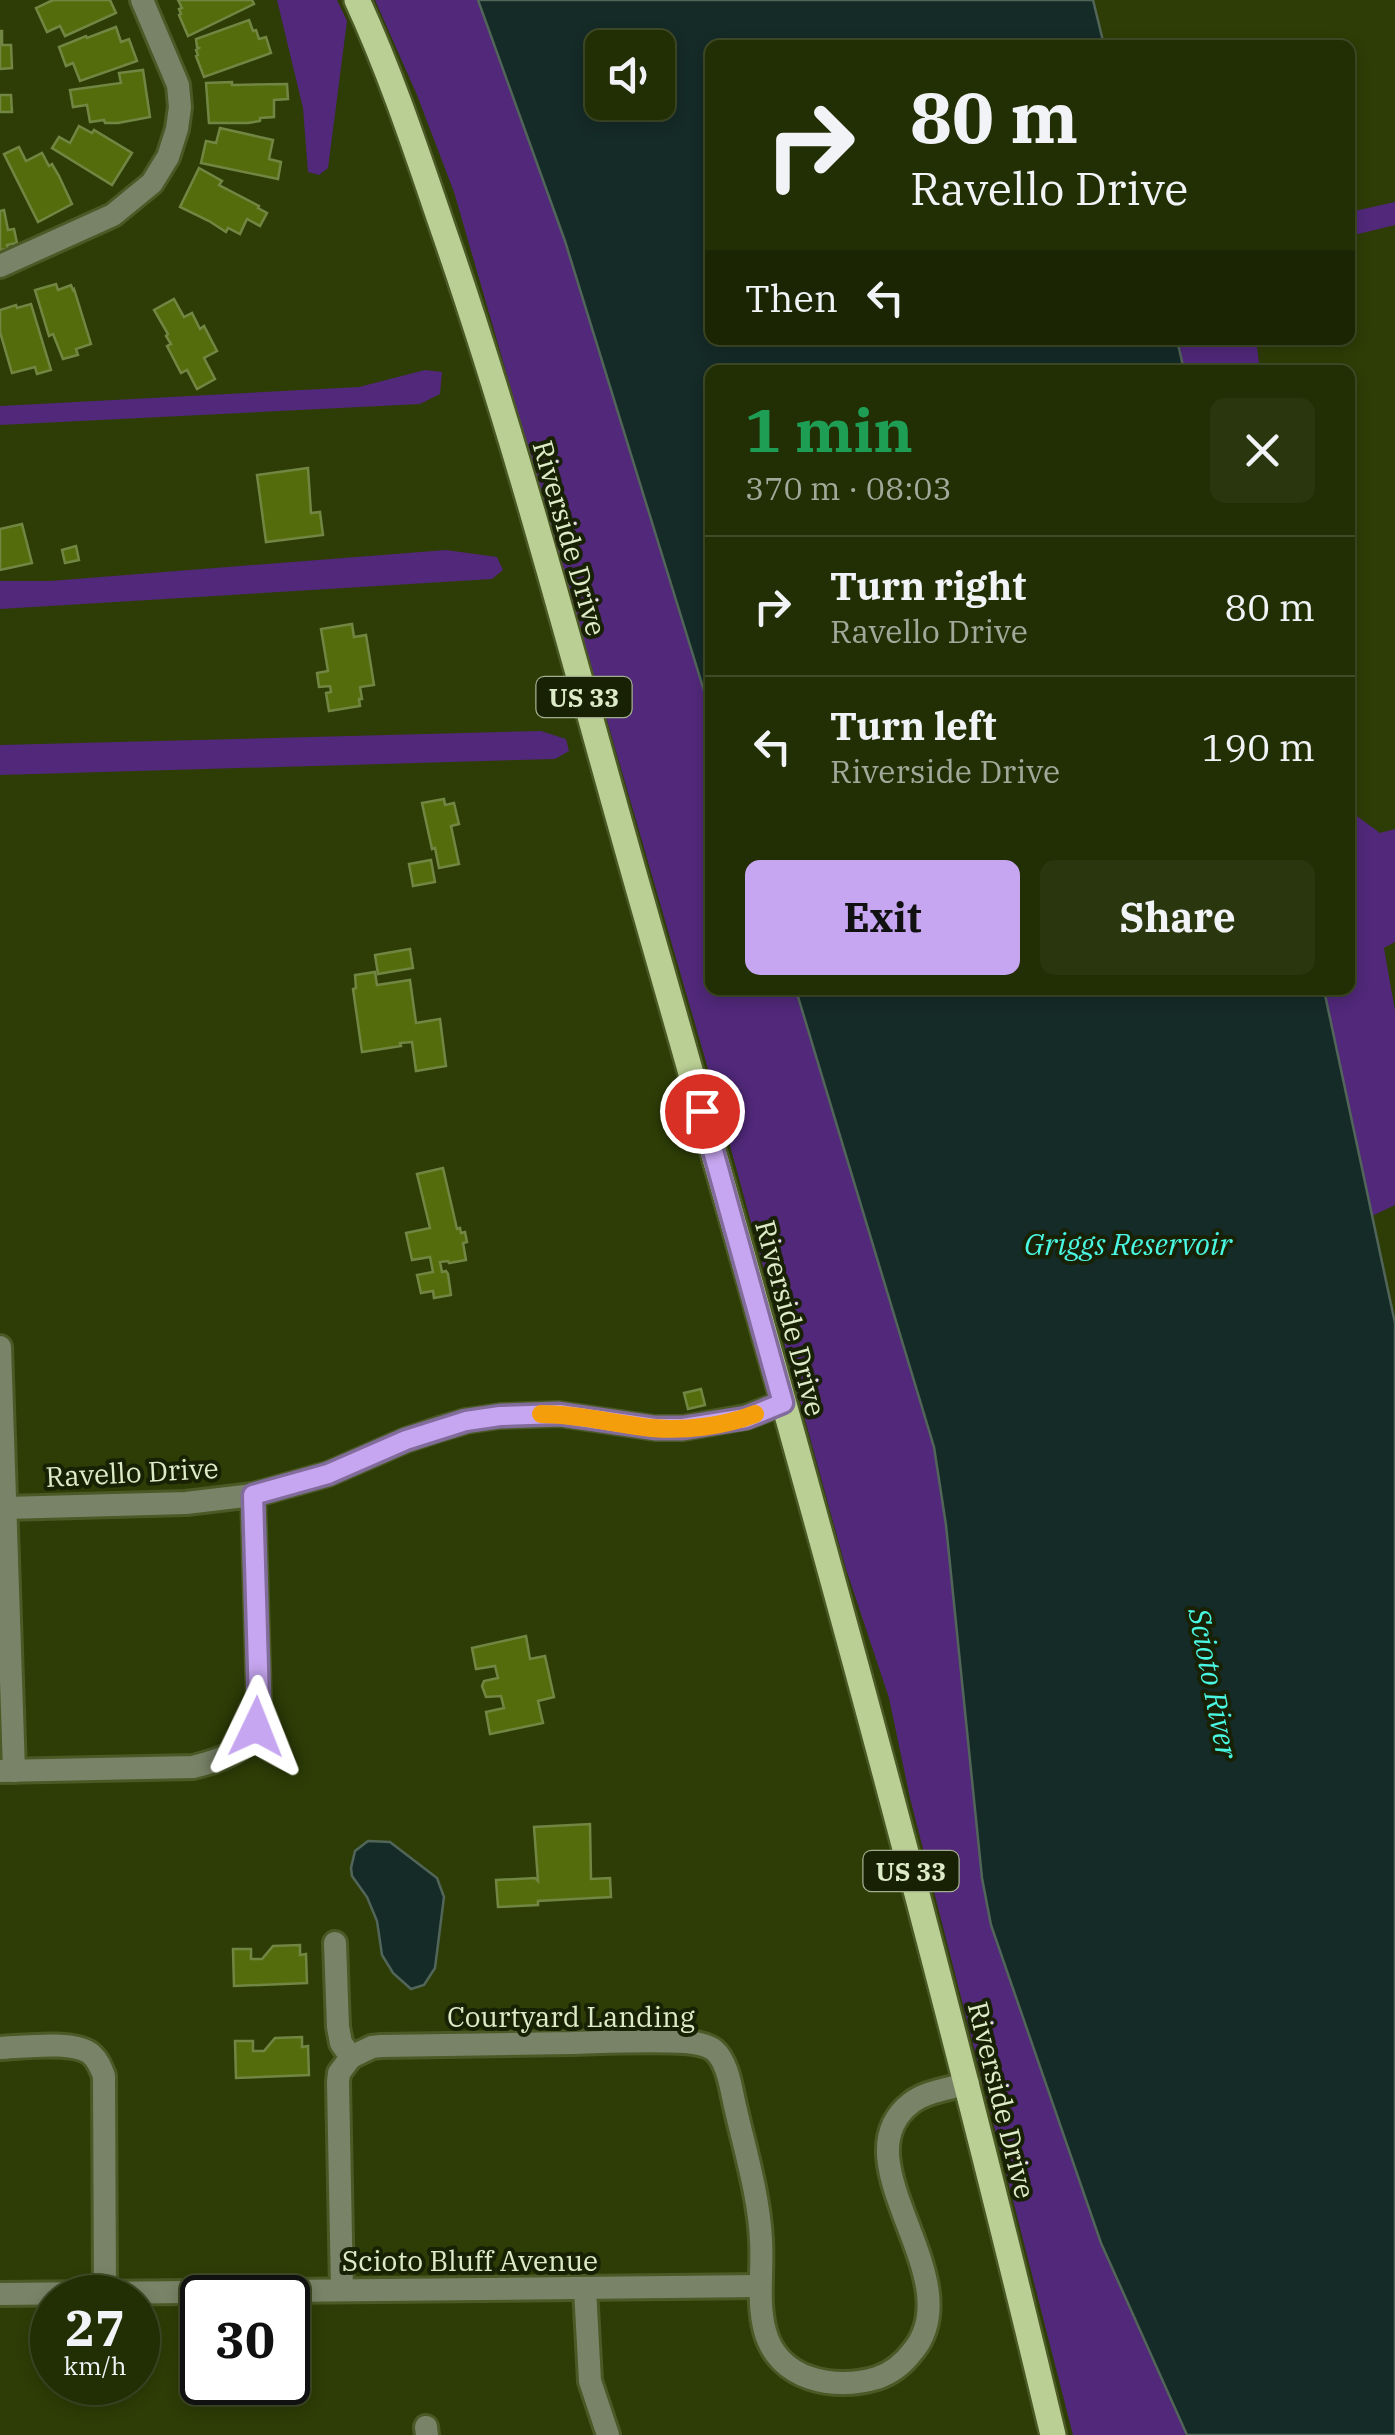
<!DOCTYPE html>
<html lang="en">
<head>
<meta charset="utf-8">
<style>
	:root { --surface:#222e04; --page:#2a360e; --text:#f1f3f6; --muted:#a2a89a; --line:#3f4a26; --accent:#c6a6f0 }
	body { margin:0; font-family:"IBM Plex Serif",serif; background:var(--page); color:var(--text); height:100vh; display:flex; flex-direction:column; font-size:38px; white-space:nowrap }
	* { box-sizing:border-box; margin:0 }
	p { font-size:32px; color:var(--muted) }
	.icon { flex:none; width:55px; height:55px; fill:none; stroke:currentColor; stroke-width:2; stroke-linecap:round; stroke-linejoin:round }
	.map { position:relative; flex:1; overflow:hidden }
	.side { position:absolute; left:705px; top:365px; width:650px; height:630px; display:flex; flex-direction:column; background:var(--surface); border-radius:15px; box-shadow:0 5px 15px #0003,0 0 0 2px var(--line) }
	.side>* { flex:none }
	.guide { position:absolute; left:705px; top:40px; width:650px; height:305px; border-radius:15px; box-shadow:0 5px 15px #0003,0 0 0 2px var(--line); background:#222e04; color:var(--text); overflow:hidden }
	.buttons { position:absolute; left:585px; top:30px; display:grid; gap:20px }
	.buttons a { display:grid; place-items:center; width:90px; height:90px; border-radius:15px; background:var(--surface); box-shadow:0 5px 15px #0003,0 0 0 2px var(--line); font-size:50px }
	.speed { position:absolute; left:30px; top:2275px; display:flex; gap:20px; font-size:50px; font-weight:700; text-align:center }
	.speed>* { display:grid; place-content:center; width:130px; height:130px; border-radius:50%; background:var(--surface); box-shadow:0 5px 15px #0003,0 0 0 2px var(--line); line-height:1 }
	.speed small { font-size:25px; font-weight:400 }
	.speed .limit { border:5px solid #111; border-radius:15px; background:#fff; color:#111 }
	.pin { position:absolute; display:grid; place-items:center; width:85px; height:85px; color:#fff; margin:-42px; border:5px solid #fff; border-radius:50%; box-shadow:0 2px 10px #0007 }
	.me { position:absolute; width:110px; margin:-55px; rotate:2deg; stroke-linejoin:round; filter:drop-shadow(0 0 8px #0008) }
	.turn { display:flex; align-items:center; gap:35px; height:210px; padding:0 40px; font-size:45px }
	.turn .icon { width:130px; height:130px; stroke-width:2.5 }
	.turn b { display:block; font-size:70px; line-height:85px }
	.then { display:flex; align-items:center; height:95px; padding:0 40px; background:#0003; gap:20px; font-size:38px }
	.round { display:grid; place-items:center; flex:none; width:105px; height:105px; border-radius:15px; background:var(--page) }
	.headline { display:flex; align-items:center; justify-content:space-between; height:170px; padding:0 40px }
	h1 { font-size:60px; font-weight:700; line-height:75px; color:#1e9e55 }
	.button { display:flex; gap:20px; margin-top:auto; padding:20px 40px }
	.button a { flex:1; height:115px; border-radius:15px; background:var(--accent); color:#111; font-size:40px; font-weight:700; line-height:115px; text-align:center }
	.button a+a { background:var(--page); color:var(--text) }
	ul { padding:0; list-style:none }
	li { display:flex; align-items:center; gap:30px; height:140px; padding:0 40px; border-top:2px solid var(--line) }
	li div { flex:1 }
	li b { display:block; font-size:38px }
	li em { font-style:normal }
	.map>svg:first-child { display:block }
	.green { fill:#51287a }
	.water { fill:#152b28; stroke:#516558; stroke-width:2.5; fill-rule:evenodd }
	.building { fill:#556c0d; stroke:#718643; stroke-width:2.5 }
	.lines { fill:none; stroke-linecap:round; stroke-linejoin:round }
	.minor-casing { stroke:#4a5925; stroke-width:28 }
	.major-casing { stroke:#4a5925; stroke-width:30 }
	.minor { stroke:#798367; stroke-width:22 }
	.major { stroke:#bacf94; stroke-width:25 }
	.route-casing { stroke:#816c9c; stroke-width:25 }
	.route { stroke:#c6a6f0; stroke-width:18 }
	.slow { stroke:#f59e0b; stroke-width:18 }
	.labels { text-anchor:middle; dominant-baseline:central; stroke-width:8; stroke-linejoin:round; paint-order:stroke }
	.shield { fill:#192105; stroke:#a3ae8e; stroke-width:2.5 }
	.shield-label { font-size:25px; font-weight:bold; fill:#deebc8 }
	.street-label { font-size:28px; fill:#deebc8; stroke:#192105 }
	.water-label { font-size:30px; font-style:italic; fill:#49f7e3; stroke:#192105 }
</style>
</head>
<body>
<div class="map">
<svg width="1395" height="2435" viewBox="0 0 1395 2435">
	<rect width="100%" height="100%" fill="#2e3d06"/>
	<g class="green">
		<path d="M277,0H337L347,21L328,168L319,175L308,172L303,108Z"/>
		<path d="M375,0H478L565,241L710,710V990H796L934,1447L946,1525L982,1878L991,1925L1101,2243L1187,2435H1073L910,1798L889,1698L846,1569L726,1131L454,192L417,95Z"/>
		<path d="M1395,202V225L1350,236V212Z"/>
		<path d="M1177,340H1256L1260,370H1184Z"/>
		<path d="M425,370L442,372L440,394L420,404L0,425V406L359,387Z"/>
		<path d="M446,550L497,557L503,570L492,579L0,609V581H50Z"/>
		<path d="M541,731L566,739L569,751L555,759L0,775V745Z"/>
		<path d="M1350,811L1380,833L1395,829V942L1384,948L1395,1011V1205L1372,1216L1324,990H1350Z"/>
	</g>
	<g class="water">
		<path d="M478,0H1093L1104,45H710V340H1177L1184,370H710V710L565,241ZM602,48H658V102H602Z"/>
		<path d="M796,990H1324L1395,1323V2435H1187L1101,2243L991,1925L982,1878L946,1525L934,1447Z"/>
		<path d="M368,1841L390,1842L437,1878L444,1897L435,1968L424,1985L411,1989L393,1973L382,1955L377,1921L367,1897L352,1876L351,1868L355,1851Z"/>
	</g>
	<g class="building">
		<path d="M53,0H110L116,13L65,36L60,26L47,32L36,8Z"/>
		<path d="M178,0H252L254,4L188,36L179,15L181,14L179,9L182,8Z"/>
		<path d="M249,20L253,31L256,30L259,39L266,37L271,53L204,77L196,56L198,55L196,50L199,48L197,47L196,39Z"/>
		<path d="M116,27L121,42L129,39L137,61L80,81L73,63L66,66L59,47L86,36L87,38Z"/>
		<path d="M0,31H2V45H11L12,68L0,69Z"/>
		<path d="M143,70L150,117L118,123H105L104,120L90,122L87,105L73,107L70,90L121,83L119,73Z"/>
		<path d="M232,82V85L287,84L288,99L274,100V117L260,118V121L248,123H209L206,83Z"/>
		<path d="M0,95H11L12,112H0Z"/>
		<path d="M79,126L92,133L94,130L132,153L112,185L52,148L59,137L70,143Z"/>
		<path d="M220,128L273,140L269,159L281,162L278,179L201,163L206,141L216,143Z"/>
		<path d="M19,147L26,161L42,153L49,166L52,164L59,176L72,204L38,222L4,154Z"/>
		<path d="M199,168L222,181L219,185L259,206L258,208L267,213L260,226L247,219L240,234L228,228L226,232L209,221L180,207Z"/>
		<path d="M4,210L8,230L14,229L17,243L7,245L8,249L0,250V211Z"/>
		<path d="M56,284L58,290L71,285L73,290L74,289L91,344L76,349L78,355L63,359L53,334L49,336L35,290Z"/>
		<path d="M174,299L184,317L192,313L200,329L204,326L217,351L204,358L215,379L197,389L187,370L181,373L167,346L171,344L166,336L168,334L154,310Z"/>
		<path d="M31,304L51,370L37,374L35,367L12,373L0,332V310L16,305L17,308Z"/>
		<path d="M308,468L311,513L320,512L323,535L266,542L257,475Z"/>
		<path d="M22,524L32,563L0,570V529Z"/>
		<path d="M76,546L79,560L65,563L62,550Z"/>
		<path d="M352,624L354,637L366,635L374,685L360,687L362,699H359L360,706L329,711L326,693L331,692L330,686L319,687L317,673L328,671L321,629Z"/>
		<path d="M444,799L445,805L454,803L459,824L451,826L459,864L439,868L435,848L432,849L422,803Z"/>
		<path d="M431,860L435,882L413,886L409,864Z"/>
		<path d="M410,949L413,968L378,974L375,955Z"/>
		<path d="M375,972L377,985L410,980L416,1023L440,1019L446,1066L416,1071L412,1042L400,1043L401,1046L362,1052L353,989L356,988L355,975Z"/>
		<path d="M443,1168L457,1229L460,1228L461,1233L465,1232L467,1242L463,1243L466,1260L449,1263L448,1261L440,1262L442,1272L446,1271L448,1274L451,1295L434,1298L433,1291L421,1293L417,1275L433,1272L430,1257L412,1260L406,1233L430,1228L417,1174Z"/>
		<path d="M701,1389L705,1405L688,1409L684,1393Z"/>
		<path d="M526,1636L530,1659L545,1656L554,1697L538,1701L543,1723L490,1734L486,1712L504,1708L501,1696L486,1697L482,1686L484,1681L498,1678L495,1666L476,1669L472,1648Z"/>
		<path d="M590,1824L591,1879L610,1878L611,1897L538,1901V1905L498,1907L496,1880L535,1878L538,1881L534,1827Z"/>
		<path d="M300,1945V1955L306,1954L307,1983L234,1986L233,1949H251V1959H262L273,1946Z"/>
		<path d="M302,2037V2047L308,2046L309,2075L236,2078L235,2041H253V2051H264L275,2038Z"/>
	</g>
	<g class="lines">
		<defs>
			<g id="minor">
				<path d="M0,266L113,215L152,183L168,157L177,129L180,107L178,85L142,0"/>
				<path d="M0,1347L14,1771"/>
				<path d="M6,1508L186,1503L253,1495L328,1474L406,1440L439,1429L466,1421L500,1416L559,1414L655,1428H683L746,1417L783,1403"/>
				<path d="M0,1771L193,1767C217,1761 245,1753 256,1728C259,1721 258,1710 259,1702L253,1495"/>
				<path d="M335,1943L338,2027L341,2043L351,2057L339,2073L338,2082L342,2290"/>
				<path d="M0,2048C23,2047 74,2040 91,2054C98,2060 101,2068 104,2076L105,2292"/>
				<path d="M351,2057L372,2047L381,2046C445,2045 508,2044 571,2043C609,2042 647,2040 685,2042C695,2043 706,2044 714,2050C728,2062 731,2089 735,2106C745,2150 759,2196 761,2240C763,2271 757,2301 765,2331C778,2380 834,2391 877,2378C892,2373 904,2363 913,2351C973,2278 836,2161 911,2103C926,2091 950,2089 968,2083"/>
				<path d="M585,2289L590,2381L608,2435"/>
				<path d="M0,2294L760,2286"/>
				<path d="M426,2427L427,2435"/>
			</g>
			<path id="major" d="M357,0C391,74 416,150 442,226C519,447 577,674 641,898C787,1408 930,1919 1053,2435"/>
		</defs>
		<use href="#minor" class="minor-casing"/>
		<use href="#major" class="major-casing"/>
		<use href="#minor" class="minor"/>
		<use href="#major" class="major"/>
	</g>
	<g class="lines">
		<defs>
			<path id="route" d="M256,1727L259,1702L253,1495L328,1474L406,1440L466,1421L500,1416L559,1414L655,1428H683L746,1418L783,1403L702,1111"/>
		</defs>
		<use href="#route" class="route-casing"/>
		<use href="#route" class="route"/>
		<path class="slow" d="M541,1414C579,1414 615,1424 652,1428C685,1431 725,1426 755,1414"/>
	</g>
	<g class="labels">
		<g class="shield">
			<rect x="536.5" y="677" width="95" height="40" rx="8"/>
			<rect x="863.5" y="1851" width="95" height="40" rx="8"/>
		</g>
		<g class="shield-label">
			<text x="584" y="697">US 33</text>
			<text x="911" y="1871">US 33</text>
		</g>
		<g class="street-label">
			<text transform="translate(570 538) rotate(74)">Riverside Drive</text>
			<text transform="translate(791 1318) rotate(75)">Riverside Drive</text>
			<text transform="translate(132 1472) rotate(-3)">Ravello Drive</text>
			<text x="571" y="2016">Courtyard Landing</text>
			<text transform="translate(1002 2100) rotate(76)">Riverside Drive</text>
			<text x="470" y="2260">Scioto Bluff Avenue</text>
		</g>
		<g class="water-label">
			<text x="1128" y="1243">Griggs Reservoir</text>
			<text transform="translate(1214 1683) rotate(79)">Scioto River</text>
		</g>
	</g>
</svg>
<div class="buttons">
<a><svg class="icon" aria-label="sound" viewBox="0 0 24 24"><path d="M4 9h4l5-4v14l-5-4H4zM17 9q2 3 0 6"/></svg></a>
</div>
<div class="speed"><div>27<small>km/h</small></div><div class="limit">30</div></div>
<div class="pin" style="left:702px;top:1111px;background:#d93025"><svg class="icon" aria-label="arrive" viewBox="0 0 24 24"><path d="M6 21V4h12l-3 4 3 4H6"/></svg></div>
<svg class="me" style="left:256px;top:1727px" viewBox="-20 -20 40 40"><path d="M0-17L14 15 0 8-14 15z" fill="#c6a6f0" stroke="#fff" stroke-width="4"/></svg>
<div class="guide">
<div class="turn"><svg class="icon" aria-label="right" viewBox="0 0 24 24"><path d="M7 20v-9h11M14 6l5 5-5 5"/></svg><div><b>80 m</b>Ravello Drive</div></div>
<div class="then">Then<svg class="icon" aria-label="left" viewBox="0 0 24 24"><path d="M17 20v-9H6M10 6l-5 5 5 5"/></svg></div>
</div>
<section class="side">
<div class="headline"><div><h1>1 min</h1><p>370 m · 08:03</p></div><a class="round"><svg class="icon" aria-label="close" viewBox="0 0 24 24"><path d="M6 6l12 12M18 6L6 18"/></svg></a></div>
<ul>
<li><svg class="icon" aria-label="right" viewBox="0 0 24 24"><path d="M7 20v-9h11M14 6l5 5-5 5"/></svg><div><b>Turn right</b><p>Ravello Drive</p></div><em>80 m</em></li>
<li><svg class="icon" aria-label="left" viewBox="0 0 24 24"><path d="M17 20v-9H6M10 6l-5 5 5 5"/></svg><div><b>Turn left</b><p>Riverside Drive</p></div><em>190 m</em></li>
</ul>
<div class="button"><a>Exit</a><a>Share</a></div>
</section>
</div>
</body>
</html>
